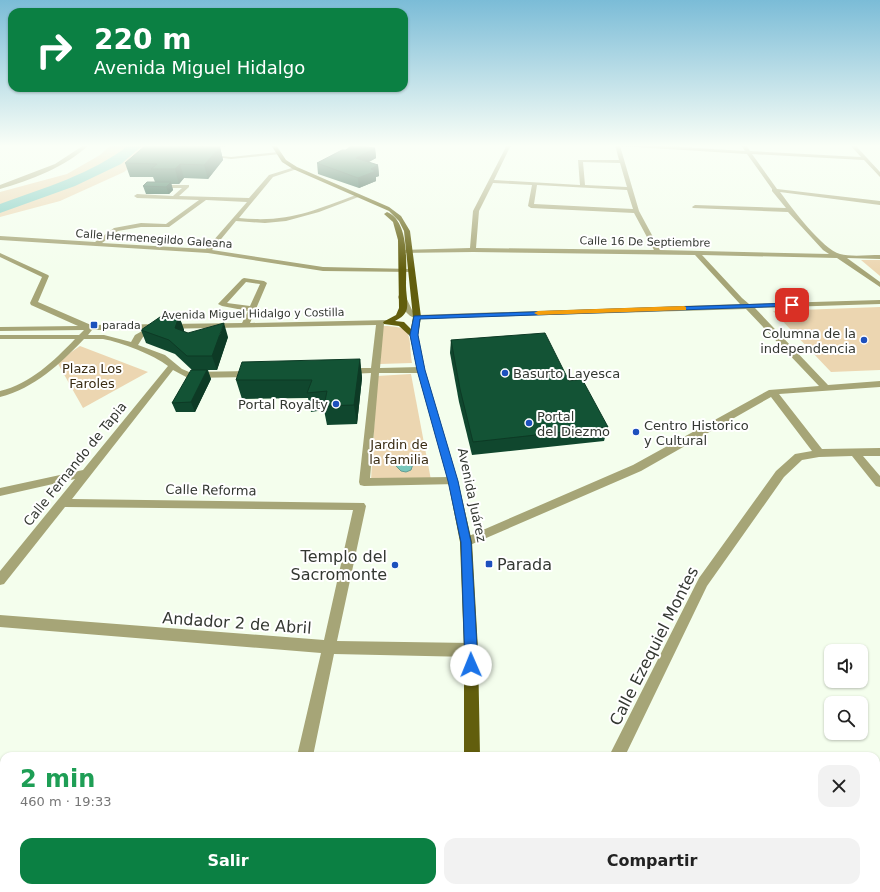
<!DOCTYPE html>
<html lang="es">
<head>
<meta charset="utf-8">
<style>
	:root { --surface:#fff; --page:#f2f2f2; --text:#222; --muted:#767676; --accent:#0b8043 }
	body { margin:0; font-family:"DejaVu Sans",sans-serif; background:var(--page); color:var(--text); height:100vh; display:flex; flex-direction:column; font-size:15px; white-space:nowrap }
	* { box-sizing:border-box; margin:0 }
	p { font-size:13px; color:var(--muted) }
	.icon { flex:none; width:22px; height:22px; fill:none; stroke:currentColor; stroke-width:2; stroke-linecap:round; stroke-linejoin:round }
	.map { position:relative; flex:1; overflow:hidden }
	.drawer { position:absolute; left:0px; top:752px; width:880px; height:140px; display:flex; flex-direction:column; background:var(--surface); border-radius:12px 12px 0 0; box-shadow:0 1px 3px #0004 }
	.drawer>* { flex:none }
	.guide { position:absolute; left:8px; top:8px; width:400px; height:84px; border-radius:12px; box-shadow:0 1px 3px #0004; background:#0b8043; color:#fff; overflow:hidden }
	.controls { position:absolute; left:824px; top:644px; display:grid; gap:8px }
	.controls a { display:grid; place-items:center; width:44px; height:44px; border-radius:8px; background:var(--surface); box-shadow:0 1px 3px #0004; font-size:20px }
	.pin { position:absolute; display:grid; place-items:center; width:34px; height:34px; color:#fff; margin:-17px; border-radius:8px; box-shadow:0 2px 6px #0006 }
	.me { position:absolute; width:44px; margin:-22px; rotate:359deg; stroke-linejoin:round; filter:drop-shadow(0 0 3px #0008) }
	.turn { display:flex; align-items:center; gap:14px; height:84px; padding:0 20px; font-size:18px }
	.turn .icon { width:52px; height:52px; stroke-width:2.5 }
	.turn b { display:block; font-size:28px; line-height:34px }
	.round { display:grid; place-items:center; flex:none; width:42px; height:42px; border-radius:12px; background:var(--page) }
	.headline { display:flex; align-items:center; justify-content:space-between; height:68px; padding:0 20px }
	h1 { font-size:24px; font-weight:700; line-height:30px; color:#1e9e55 }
	.primary-button { display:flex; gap:8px; margin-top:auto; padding:8px 20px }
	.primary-button a { flex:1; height:46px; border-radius:12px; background:var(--accent); color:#fff; font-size:16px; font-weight:700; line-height:46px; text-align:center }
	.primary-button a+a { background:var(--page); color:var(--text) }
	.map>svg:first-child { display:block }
	.green { fill:#ecd6b1 }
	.water { fill:#78c8bd; stroke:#649d93 }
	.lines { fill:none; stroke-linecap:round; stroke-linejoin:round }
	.river { fill:#78c8bd; fill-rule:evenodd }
	.minor { fill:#a6a577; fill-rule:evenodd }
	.major { fill:#625e0d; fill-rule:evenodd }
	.wall { fill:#10472e }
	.shaded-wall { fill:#0d3a25 }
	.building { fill:#135335; stroke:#0d3a25 }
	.route { fill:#1a73e8; stroke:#114b97 }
	.slow { fill:#f59e0b }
	.poi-dot { fill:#1d50bd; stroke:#fff; stroke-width:1.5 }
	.labels { text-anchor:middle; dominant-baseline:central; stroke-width:4; stroke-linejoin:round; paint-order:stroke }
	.far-street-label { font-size:11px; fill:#343832; stroke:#fff }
	.far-poi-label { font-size:11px; fill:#343832; stroke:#fff; text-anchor:start }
	.poi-label { font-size:13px; fill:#343832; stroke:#fff; text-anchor:start }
	.park-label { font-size:13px; fill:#3a2c13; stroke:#fff }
	.street-label { font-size:13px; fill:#343832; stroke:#fff }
	.near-poi-label { font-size:16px; fill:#343832; stroke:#fff; text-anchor:end }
	.near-street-label { font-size:16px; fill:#343832; stroke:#fff }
</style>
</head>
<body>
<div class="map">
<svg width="880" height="892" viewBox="0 0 880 892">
	<rect width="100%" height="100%" fill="#f4feed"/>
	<g class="green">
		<path d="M111,145H155L124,172L60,201L0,217V192L67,174L100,155Z"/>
		<path d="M861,260H880V276Z"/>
		<path d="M880,307V370L831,372L773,311Z"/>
		<path d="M382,326C415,326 408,335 412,363L380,364Z"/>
		<path d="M80,346L148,372L83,408L57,362Z"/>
		<path d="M411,374L431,480H371L377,376Z"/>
	</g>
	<path class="water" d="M405,460L410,461L413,464L411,470L406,472L401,471L396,466L400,461Z"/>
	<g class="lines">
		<path class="river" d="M129,145H143L121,164L75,186L0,213V204C44,188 92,174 129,145Z"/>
		<g class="minor">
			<path d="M84,145H89C65,167 31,180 0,189V185L55,164Z"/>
			<path d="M215,145H233L213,148L211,147Z"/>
			<path d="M507,145H511L494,180L580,185L578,160H619L615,145H649L745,151L741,145H746L750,151L861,157L850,145H855L880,172V177L864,160L752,154L777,189L880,201V205L780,192C791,207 823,250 840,254C850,257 869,255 880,255V259L847,258L880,282V287L837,258L702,255L742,298L749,304L880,300V304L755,308L828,385L880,381V387L779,394L822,449L880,448V456H863L880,476V487L876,486L852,456L819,457L802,460L784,477L707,586L625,756H609L699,578L776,471L795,454L812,451L771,397L641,471L470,545L466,547L462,545L460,542L462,539L633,465L769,390L819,386L746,309L417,319C406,316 402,307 398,297L399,295H405L412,310L418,315L740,304L695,255L473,252L399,253V251L401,250L470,248L473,211ZM620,146L747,154L772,189V191L786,208L695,205L692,207L693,208L788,212L823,250L829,254L660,250L639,211ZM583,162L620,163L627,187L585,185ZM493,183L532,185L528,206L531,208L634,213L654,250L476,248L479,211ZM537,185L627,190L633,209L534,204Z"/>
			<path d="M278,152L280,154L231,159L208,156L210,155L231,157Z"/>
			<path d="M295,167L297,169L273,177L239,218C288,223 312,211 356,195L361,196L319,212L286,221L265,223L236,221L212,250L323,267L412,269L415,271L414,272L323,271L208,253L0,240V236L95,242L114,228L141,223L166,224L199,200L137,198L134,196L137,194L173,196L182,188H159L157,187V185H189V187L179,196L249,198L269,175ZM206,200L247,202L206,249L102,243L118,231L141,227H169Z"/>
			<path d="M0,253L48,275L49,276L38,302L91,325L242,323L248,311L222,306L218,304L242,279L244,278L264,281L267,283L250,323L390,320V324H384L380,368L421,367L425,370L421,373H379L370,478L453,477L457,478L458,481L457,484L364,486L360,485L359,482L371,373L349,374L345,371L349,368H371L376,325L156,329L143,337L138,345L165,355L182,369L189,372L251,371L255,374L251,377L188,378L173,370L72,499L364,503L366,506L337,641L471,643L476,645L478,650L476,655L471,657L334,654L313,756H297L321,653L0,627V615L324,640L353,510L65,507L4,584L0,585V571L75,479L0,496V488L83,470L168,366C154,355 121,342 103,339C97,339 90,339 84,339C60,364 35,388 0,397V391C30,384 54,361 75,339H0V335H79L84,330L0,331V327L78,326L31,305L30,303L42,277L0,257ZM246,282L260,284L250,306L227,303ZM92,330H144L135,335L131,342L104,335H88Z"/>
			<path d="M876,862L880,863V881L876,880Z"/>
			<path d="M267,888H285L284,892H266Z"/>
		</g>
		<g class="major">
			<path d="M271,145H276L286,160L297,167L389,207L401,216L410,231L421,317L418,335L425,370L458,481L472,542L478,650L480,756H464V650L460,542L448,481L417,370L410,336L399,326L384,324L383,322L396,315L399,308L398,240L393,222L384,214L387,212C410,221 406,266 406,286C406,293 408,301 407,308C406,314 401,318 395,321L404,322L411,329L413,317L404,231L399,221L389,211L293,169L282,162Z"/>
			<rect x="468" y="888" width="18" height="4"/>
		</g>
	</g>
	<g class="wall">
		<path d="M220,147L223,160L208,179L184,178L179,184H171L173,190L169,194H146L143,186L155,182L153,177H130L125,163Z"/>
		<path d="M375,148L376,158L368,162L378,165L379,176L376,177V181L359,188L318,174L317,163L346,150Z"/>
		<path d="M179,316L184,330L183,332L188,333L228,337L217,370H208L211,379L195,412H176L172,403L192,370L175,354L146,343L141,330Z"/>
		<path d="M451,340L569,381L608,427L604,441L472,455L459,402L450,353Z"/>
		<path d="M360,359L362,378L357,424L327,425L324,410L311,412L308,398L242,399L236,380Z"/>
	</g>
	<g class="shaded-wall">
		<path d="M220,147L223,160L208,179L204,165Z"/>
		<path d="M375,148L376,158L357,169L356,158Z"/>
		<path d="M180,164L184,178L179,184L175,169Z"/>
		<path d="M378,165L379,176L376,177V181L359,188L358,178L371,169Z"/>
		<path d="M171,182L173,190L169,194L166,187Z"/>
		<path d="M179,316L184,330L181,342L175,328Z"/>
		<path d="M224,323L228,337L217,370L212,356Z"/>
		<path d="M360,359L362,378L357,424L354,405Z"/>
		<path d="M207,370L211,379L195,412L191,402Z"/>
	</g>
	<g class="building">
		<path d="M146,145H154L220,147L204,165L180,164L175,169H151L157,164L125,163Z"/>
		<path d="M352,145L375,148L356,158L378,165L371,169L376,171L358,178L317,163L342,150H346Z"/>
		<path d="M147,182H171L166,187L143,186Z"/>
		<path d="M179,316L175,328L188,333L224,323L212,356H187L169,340L141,330L160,317Z"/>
		<path d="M545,333L569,381L582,379L608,427L473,442L460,389L451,340Z"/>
		<path d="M360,359L354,405L324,406L327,391L307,393L312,380H236L242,362Z"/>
		<path d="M191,370H207L191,402L172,403Z"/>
	</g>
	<linearGradient id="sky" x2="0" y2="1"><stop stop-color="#7bbcd7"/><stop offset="0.54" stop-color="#fafff7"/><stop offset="1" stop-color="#fafff7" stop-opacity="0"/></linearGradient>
	<rect width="880" height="270" fill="url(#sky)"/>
	<path class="route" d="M792,303H794V306L420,319L418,335L425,370L458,481L471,542L478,665L476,669L471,671L467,669L465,665L461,542L448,481L417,370L410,335L414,316Z"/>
	<path class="slow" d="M684,306L686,307V310L538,315L534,313L538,311Z"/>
	<g class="poi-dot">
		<rect x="90" y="321" width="8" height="8" rx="2"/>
		<circle cx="864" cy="340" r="4"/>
		<circle cx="505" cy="373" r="4"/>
		<circle cx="336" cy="404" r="4"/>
		<circle cx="529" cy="423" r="4"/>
		<circle cx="636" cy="432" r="4"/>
		<rect x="485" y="560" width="8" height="8" rx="2"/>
		<circle cx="395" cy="565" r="4"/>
	</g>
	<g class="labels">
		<g class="far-street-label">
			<text transform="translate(154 239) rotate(4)">Calle Hermenegildo Galeana</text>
			<text transform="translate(645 242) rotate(1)">Calle 16 De Septiembre</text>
			<text transform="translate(253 314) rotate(-1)">Avenida Miguel Hidalgo y Costilla</text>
		</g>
		<g class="far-poi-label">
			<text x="102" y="325">parada</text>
		</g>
		<g class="poi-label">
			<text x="856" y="333" text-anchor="end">Columna de la<tspan x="856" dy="15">independencia</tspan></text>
			<text x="513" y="373">Basurto Layesca</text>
			<text x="328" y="404" text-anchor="end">Portal Royalty</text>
			<text x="537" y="416">Portal<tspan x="537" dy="15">del Diezmo</tspan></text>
			<text x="644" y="425">Centro Historico<tspan x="644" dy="15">y Cultural</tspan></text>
		</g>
		<g class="park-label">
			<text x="92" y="368">Plaza Los<tspan x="92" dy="15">Faroles</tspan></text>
			<text x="399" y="444">Jardin de<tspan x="399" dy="15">la familia</tspan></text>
		</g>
		<g class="street-label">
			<text transform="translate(75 464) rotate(-51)">Calle Fernando de Tapia</text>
			<text transform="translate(211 490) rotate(1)">Calle Reforma</text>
			<text transform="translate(472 495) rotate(78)">Avenida Juárez</text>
		</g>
		<g class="near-poi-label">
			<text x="387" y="556">Templo del<tspan x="387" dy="18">Sacromonte</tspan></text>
			<text x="497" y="564" text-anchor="start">Parada</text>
		</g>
		<g class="near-street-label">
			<text transform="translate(237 623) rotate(4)">Andador 2 de Abril</text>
			<text transform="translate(654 646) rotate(-63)">Calle Ezequiel Montes</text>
		</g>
	</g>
</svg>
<div class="controls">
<a><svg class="icon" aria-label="sound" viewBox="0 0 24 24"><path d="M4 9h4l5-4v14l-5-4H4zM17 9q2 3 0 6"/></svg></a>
<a><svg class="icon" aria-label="search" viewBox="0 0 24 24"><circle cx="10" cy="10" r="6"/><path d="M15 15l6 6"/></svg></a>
</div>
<div class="pin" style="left:792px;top:305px;background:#d93025"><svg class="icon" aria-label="arrive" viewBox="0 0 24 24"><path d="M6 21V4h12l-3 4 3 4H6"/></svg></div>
<svg class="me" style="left:471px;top:665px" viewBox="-20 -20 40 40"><circle r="19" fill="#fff"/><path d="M0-13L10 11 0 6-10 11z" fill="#1a73e8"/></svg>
<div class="guide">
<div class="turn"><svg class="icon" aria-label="right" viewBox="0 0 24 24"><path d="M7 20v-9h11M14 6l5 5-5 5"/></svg><div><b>220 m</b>Avenida Miguel Hidalgo</div></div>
</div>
<section class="drawer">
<div class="headline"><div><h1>2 min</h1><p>460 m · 19:33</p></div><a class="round"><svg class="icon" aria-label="close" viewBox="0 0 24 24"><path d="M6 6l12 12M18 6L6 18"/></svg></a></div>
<div class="primary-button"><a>Salir</a><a>Compartir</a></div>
</section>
</div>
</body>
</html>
